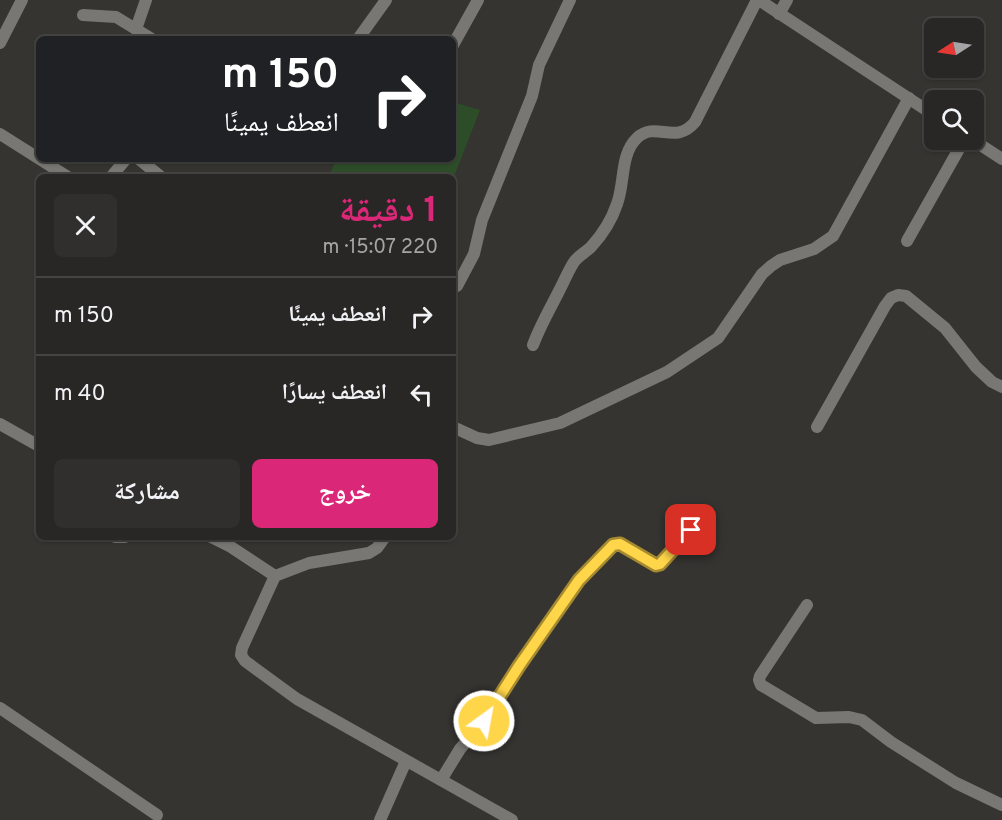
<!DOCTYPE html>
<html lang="ar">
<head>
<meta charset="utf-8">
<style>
	:root { --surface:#282725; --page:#302f2d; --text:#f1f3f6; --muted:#a5a5a7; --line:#444442; --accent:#db2777 }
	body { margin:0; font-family:Overpass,"Noto Naskh Arabic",sans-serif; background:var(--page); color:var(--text); direction:rtl; height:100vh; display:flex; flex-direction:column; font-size:22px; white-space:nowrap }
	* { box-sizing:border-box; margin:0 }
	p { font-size:20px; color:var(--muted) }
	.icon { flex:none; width:33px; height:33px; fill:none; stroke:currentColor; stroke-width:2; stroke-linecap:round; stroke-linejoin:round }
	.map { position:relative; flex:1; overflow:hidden; direction:ltr }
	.panel { position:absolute; left:36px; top:174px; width:420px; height:366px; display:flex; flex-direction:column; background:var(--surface); border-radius:9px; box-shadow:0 2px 4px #0004,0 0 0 2px var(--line); direction:rtl }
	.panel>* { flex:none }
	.banner { position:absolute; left:36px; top:36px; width:420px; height:126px; border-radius:9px; box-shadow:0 2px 4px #0004,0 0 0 2px var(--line); direction:rtl; background:#202124; color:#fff; overflow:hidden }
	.needle { width:39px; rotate:258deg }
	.controls { position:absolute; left:924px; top:18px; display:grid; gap:12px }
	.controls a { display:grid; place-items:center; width:60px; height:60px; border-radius:9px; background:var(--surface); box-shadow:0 2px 4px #0004,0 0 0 2px var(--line); font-size:30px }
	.pin { position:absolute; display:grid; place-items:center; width:51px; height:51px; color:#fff; margin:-26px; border-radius:12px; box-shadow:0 3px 9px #0006 }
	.me { position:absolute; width:66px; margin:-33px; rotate:32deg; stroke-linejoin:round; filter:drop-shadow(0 0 4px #0008) }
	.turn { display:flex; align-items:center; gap:21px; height:126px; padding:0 18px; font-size:27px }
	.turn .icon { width:78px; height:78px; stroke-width:2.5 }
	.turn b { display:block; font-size:42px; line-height:51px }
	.round { display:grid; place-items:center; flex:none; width:63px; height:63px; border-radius:9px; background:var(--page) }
	.head { display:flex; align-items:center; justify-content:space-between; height:102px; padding:0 18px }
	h1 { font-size:36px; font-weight:700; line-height:45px; color:var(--accent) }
	.cta { display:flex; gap:12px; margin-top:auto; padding:12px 18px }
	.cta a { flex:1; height:69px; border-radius:9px; background:var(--accent); color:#fff; font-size:24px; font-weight:700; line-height:69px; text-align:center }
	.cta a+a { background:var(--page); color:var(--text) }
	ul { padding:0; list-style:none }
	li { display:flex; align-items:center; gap:18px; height:78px; padding:0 18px; border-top:2px solid var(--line) }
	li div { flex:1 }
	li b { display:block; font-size:22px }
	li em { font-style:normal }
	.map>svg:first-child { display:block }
	.green { fill:#2d4d28 }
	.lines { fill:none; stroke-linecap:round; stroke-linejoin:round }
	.minor { stroke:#787773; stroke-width:12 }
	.route-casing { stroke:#a68a30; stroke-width:15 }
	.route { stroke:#ffd54a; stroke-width:10 }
</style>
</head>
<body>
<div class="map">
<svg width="1002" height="820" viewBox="0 0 1002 820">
	<rect width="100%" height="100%" fill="#353431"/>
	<path class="green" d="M453,102L480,110L453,179V177H329L336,159H453Z"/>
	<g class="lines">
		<g class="minor">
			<path d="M759,0L934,115"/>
			<path d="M779,14L787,0"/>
			<path d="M83,15L116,17L152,39"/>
			<path d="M136,29L146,0"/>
			<path d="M358,39L386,0"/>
			<path d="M0,43L22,0"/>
			<path d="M453,45L478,0"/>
			<path d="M0,134L68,177"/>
			<path d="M973,140L1002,159"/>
			<path d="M139,159L161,177"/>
			<path d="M111,177L126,159"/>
			<path d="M907,241L964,140"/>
			<path d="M457,286L474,254L482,220L532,96L539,65L570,0"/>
			<path d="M533,345C540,326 550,309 559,291C564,282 568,271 574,262C578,256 586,252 591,247C602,235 612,219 617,204C625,183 620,154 637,138C656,120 675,146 695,122L757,0"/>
			<path d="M0,424L39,446"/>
			<path d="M453,427L477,438L489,440L560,423L667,372L718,338L762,274L771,266L780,260L814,249L833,236L909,98"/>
			<path d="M817,427L885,306L891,298L898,295L906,296L945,328L976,367L992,382L1002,387"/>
			<path d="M115,537H125"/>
			<path d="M211,537L231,547L275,576"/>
			<path d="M385,537L377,548L369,553L309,563L275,576L242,648L241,655L245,661L297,699L512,820"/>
			<path d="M807,605L760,676L759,680L761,685L816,718L849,717L862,720L891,742L956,783L1002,805"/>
			<path d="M0,708L157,815"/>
			<path d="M441,780L460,749L484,721L519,666L579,580L613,545H620L655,565L660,564L691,530"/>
			<path d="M380,820L406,761"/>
		</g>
	</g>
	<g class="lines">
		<defs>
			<path id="route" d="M484,721L519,666L579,580L613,545L620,544L656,565L660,564L691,530"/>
		</defs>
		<use href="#route" class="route-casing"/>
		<use href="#route" class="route"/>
	</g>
</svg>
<div class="controls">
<a><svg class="needle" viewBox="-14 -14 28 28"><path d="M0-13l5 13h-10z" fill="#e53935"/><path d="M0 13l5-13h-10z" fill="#a5a5a7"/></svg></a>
<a><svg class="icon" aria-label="search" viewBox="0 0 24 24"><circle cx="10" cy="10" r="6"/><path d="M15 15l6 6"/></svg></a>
</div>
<div class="pin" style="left:691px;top:530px;background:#d93025"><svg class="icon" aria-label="arrive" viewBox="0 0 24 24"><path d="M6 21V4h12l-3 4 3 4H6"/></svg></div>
<svg class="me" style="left:484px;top:721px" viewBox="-20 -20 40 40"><circle r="17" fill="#ffd54a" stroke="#fff" stroke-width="3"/><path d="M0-11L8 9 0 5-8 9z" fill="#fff"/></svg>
<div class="banner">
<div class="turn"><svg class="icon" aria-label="right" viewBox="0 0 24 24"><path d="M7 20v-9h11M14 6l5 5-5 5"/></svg><div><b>150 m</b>انعطف يمينًا</div></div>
</div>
<section class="panel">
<div class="head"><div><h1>1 دقيقة</h1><p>220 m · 15:07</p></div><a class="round"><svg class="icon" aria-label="close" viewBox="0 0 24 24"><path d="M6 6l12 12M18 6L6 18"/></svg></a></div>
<ul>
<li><svg class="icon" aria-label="right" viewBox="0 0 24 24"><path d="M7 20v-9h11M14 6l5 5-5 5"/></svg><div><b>انعطف يمينًا</b></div><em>150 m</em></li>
<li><svg class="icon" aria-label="left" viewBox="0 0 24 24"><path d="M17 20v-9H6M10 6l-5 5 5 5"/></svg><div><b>انعطف يسارًا</b></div><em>40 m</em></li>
</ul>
<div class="cta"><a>خروج</a><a>مشاركة</a></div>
</section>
</div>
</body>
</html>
